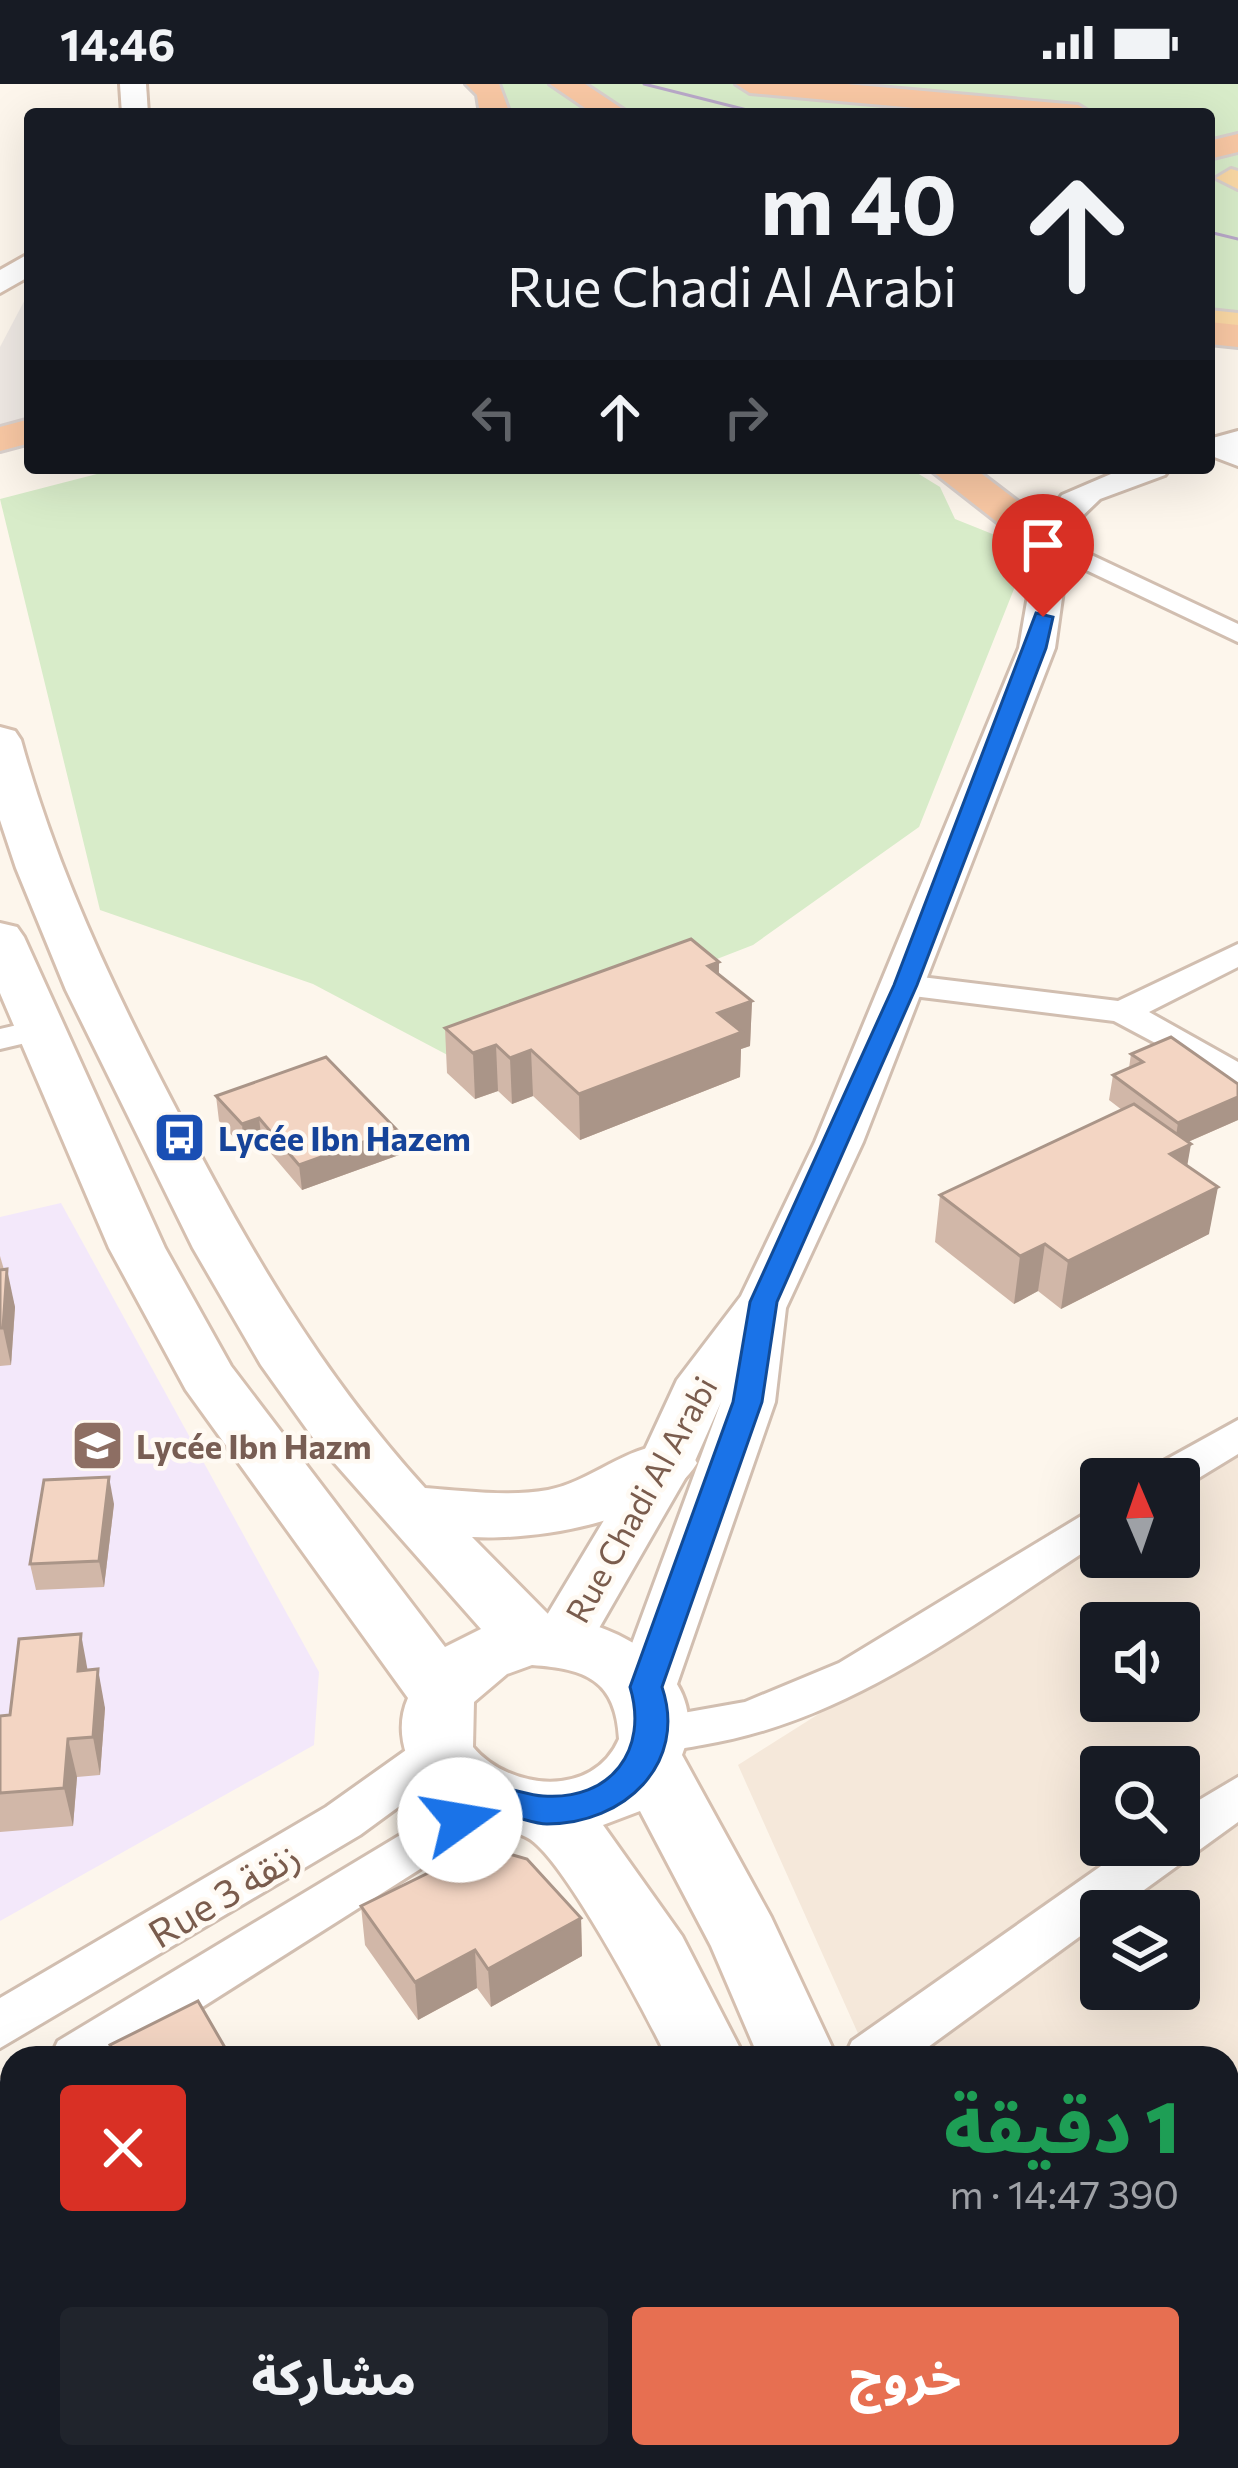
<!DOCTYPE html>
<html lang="ar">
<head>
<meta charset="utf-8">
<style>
	:root { --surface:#171b24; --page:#20242c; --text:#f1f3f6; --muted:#9ea1a6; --accent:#e76f51 }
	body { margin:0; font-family:Commissioner,"Noto Sans Arabic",sans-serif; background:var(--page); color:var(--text); direction:rtl; height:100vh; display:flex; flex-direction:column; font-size:45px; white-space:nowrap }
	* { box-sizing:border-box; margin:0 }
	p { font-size:39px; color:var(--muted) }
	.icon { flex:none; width:66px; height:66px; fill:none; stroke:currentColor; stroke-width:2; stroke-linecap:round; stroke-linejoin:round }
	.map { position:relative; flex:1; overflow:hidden; direction:ltr }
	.side { position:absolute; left:0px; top:1962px; width:1239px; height:423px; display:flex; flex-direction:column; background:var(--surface); border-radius:36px 36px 0 0; box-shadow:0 12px 48px #0002; direction:rtl }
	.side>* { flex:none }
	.banner { position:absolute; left:24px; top:24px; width:1191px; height:366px; border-radius:12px; box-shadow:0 12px 48px #0002; direction:rtl; background:#171b24; color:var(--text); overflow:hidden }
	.needle { width:78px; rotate:358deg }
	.fabs { position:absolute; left:1080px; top:1374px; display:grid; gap:24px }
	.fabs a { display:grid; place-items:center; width:120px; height:120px; border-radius:12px; background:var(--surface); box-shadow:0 12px 48px #0002; font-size:60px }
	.pin { position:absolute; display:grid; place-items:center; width:102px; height:102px; color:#fff; margin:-123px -51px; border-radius:50% 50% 50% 0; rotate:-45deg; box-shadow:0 0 12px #0007 }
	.pin .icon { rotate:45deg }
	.me { position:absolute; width:132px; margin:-66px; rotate:77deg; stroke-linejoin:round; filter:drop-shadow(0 0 9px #0008) }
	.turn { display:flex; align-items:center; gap:42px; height:252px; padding:0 60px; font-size:54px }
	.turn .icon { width:156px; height:156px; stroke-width:2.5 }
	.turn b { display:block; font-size:84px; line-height:102px }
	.lanes { display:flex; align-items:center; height:114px; padding:0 60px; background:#0003; justify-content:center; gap:60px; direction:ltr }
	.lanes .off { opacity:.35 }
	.round { display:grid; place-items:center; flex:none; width:126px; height:126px; border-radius:12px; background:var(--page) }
	.overview { display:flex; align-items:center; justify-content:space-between; height:204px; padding:0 60px }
	h1 { font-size:72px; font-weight:800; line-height:90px; color:#1e9e55 }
	.cta { display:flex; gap:24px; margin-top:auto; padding:24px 60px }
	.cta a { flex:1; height:138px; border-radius:12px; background:var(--accent); color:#fff; font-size:48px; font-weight:800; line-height:138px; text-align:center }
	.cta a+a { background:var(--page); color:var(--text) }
	.status { display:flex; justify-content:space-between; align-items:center; height:84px; padding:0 60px; background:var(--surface); direction:ltr }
	.status svg { height:33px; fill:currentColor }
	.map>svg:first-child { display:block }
	.residential { fill:#f5e8da; fill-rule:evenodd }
	.industrial { fill:#efe9e4 }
	.education { fill:#f3e8fa }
	.green { fill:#d8ecc9 }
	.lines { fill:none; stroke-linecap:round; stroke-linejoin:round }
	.minor-casing { stroke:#d1beb0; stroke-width:6 }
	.tertiary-casing { stroke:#d1beb0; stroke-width:6 }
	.secondary-casing { stroke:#d6c0b0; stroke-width:6 }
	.primary-casing { stroke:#dad1cd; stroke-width:6 }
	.trunk-casing { stroke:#dad1cd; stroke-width:6 }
	.minor { fill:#fff; fill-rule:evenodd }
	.tertiary { fill:#fff; fill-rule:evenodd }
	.secondary { fill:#fff; fill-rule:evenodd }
	.primary { fill:#fbd9a5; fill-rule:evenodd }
	.trunk { fill:#f9c8a4; fill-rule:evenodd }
	.tram { stroke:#b9a8c9; stroke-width:3 }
	.wall { fill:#d1b7a8 }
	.shaded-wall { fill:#aa9588 }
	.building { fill:#f3d5c3; stroke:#aa9588; stroke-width:3 }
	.route { fill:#1a73e8; stroke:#114b97; stroke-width:3 }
	.labels { text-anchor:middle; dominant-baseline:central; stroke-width:9; stroke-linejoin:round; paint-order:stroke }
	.transit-label { font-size:33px; font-weight:bold; fill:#164399; stroke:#fffaf3; text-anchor:start }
	.education-label { font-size:33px; font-weight:bold; fill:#785e54; stroke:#fffaf3; text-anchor:start }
	.street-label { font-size:33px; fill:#7a5c4d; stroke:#fffaf3 }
	.near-street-label { font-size:39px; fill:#7a5c4d; stroke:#fffaf3 }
</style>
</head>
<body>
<div class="status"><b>14:46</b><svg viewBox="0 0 49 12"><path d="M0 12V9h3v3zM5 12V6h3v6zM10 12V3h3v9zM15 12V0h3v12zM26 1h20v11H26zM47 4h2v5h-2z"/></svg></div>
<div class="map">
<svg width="1238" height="2384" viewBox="0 0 1238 2384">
	<rect width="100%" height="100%" fill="#fdf6ec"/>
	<path class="residential" d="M1238,1365V2384H1052L1047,2373H1227V1974H869L738,1681L1101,1452V1473H1179V1402ZM1101,1539H1179V1617H1101ZM1101,1683H1179V1761H1101ZM1101,1827H1179V1905H1101Z"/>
	<path class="industrial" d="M30,206V335L0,341V263Z"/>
	<path class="education" d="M61,1119L319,1588L314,1661L0,1837V1133Z"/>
	<g class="green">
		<path d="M483,0H1238V245L1209,244V30H495Z"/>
		<path d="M120,384H909L940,403L955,435L1030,465L919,743L753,861L457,976L313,900L100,826L0,415Z"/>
	</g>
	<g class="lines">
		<defs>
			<g id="minor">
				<path d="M1209,358L1238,366V382L1209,371Z"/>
				<path d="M1053,453L1238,540V558L1044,466L1040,461Z"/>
				<path d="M1238,860V883L1149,928L1238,978V1003L1114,937L905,911L888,901L905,891L1118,917Z"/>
				<path d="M39,936L51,939L56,946L51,953L0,965V945Z"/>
				<path d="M1238,1336V1370L1179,1406V1395H1145L1151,1384Z"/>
				<path d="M1101,1420V1457C976,1537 852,1637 702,1661C679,1665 660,1670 638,1663L631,1650L638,1637L745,1618L839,1579Z"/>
				<path d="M440,1648L457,1654L464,1667L457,1680L360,1751L0,1964V1914L326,1723L423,1654Z"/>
				<path d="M1238,1693V1738L1115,1827H1101V1837L913,1974H844L852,1957L1131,1761H1179V1728Z"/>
				<path d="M490,1697L507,1702L514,1716L507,1730L122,1974H50L58,1957Z"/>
				<path d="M12,1991V2042L0,2046V1995Z"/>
			</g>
			<g id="tertiary">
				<path d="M1238,347V366L1209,374V355Z"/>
				<path d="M1125,384H1170L1165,391L1100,415L1072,442L1055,564L863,1058L786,1224L775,1318L676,1603L668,1620L646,1626L624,1620L616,1603L721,1318L694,1379L583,1572L562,1578L541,1572L532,1556L639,1378L677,1296L741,1212L815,1058L1019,564L1040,442L1062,411Z"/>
			</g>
			<g id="secondary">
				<path d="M120,0H146L148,30H122Z"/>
				<path d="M30,169V192L0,209V186Z"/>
				<path d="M0,643L15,647L21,656C56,783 111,900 172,1017C244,1157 318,1286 425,1404C465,1407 508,1413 548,1406C597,1397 638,1349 688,1364L697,1379C663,1437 534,1457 472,1453L550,1532C615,1537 715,1589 682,1671L771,1833L837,1974H759L711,1862L640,1727L603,1741L682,1852L745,1974H667C648,1933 563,1773 528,1754C511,1745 484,1744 466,1736C422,1716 387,1661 408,1614L186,1306L109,1164L0,909V839L17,843L24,853L165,1164L231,1282L445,1563L481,1545L316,1358L261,1281L193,1164L66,906L16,784L0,736ZM532,1581C586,1585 616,1596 619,1655C593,1715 509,1706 473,1663L474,1618L507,1590Z"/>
				<path d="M801,2373H889L893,2384H805Z"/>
				<path d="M906,2373H995L999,2384H910Z"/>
			</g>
			<g id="primary">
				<path d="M1231,85L1238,87V105L1216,94Z"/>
				<path d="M1209,226L1238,229V249L1209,246Z"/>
			</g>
			<g id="trunk">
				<path d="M466,0H499L510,30H480L477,11Z"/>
				<path d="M550,0H585L630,30H594Z"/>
				<path d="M736,0H846L1078,21L1093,30H981L750,9Z"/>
				<path d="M1238,50V68L1209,75V57Z"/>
				<path d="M1209,238L1238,241V263L1209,260Z"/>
				<path d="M30,335V359L0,367V343Z"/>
				<path d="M928,384H974L1075,461L1068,470H1038Z"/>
			</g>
		</defs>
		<use href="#minor" class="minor-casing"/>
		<use href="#tertiary" class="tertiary-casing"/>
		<use href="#secondary" class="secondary-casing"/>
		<use href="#primary" class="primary-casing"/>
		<use href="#trunk" class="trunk-casing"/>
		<use href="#minor" class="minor"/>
		<use href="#tertiary" class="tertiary"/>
		<use href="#secondary" class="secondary"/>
		<use href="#primary" class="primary"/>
		<use href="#trunk" class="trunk"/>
		<g class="tram">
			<path d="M644,0L763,30"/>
			<path d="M1209,148L1238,155"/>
		</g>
	</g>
	<g class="wall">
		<path d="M719,878V890L752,917L750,962L741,965L740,993L580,1056L533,1012L512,1020L498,1007L475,1015L447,989L445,944Z"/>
		<path d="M1131,970L1238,1000V1036L1188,1058L1187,1082L1209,1150L1061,1225L1038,1207L1014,1220L935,1158L940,1111L1122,1026L1109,1016L1113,991L1129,984Z"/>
		<path d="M216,1012L399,1071L302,1106L262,1059L244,1065L219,1037Z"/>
		<path d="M0,1172L15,1223L11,1281L0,1282Z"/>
		<path d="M114,1420L104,1503L36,1506L30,1480Z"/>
		<path d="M88,1586L105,1624L100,1691L77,1693L73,1742L0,1748V1632L10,1631Z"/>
		<path d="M361,1822L581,1834L582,1872L491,1923L477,1904L418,1936L365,1861Z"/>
		<path d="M587,2373H749V2377L724,2384H590Z"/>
	</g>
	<g class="shaded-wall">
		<path d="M719,878L718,923L708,882Z"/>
		<path d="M752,917L750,962L741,965L740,993L580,1056L579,1010L718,929Z"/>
		<path d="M496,961L498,1007L475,1015L473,969Z"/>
		<path d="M531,966L533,1012L512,1020L510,974Z"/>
		<path d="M1238,1013V1036L1174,1064L1178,1039Z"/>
		<path d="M259,1034L262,1059L244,1065L242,1040Z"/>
		<path d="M397,1046L399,1071L302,1106L299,1081Z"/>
		<path d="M1191,1060L1183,1106L1170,1070Z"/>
		<path d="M1218,1103L1209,1150L1061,1225L1068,1177Z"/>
		<path d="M1045,1160L1038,1207L1014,1220L1020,1172Z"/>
		<path d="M7,1185L15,1223L11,1281L3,1244Z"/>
		<path d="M109,1393L114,1420L104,1503L99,1477Z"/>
		<path d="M81,1550L88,1588L78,1587Z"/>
		<path d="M98,1585L105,1624L100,1691L93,1653Z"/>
		<path d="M68,1655L77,1693L73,1742L64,1704Z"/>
		<path d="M581,1834L582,1872L491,1923L488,1885Z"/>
		<path d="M475,1866L477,1904L418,1936L415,1898Z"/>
		<path d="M370,2373H448L425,2384H347Z"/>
		<path d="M644,2373H749V2377L724,2384H607Z"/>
	</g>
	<g class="building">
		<path d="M691,855L719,878L708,882L752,917L718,929L742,948L579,1010L531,966L510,974L496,961L473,969L445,944Z"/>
		<path d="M1171,953L1238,1000V1013L1178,1039L1113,991L1143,978L1131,970Z"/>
		<path d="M326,973L397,1046L299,1081L259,1034L242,1040L216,1012Z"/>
		<path d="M1134,1020L1191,1060L1170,1070L1218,1103L1068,1177L1045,1160L1020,1172L940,1111Z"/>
		<path d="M7,1185L3,1244H0V1186Z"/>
		<path d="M109,1393L99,1477L30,1480L44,1396Z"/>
		<path d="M81,1550L78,1587L98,1585L93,1653L68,1655L64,1704L0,1709V1632L10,1631L19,1555Z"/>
		<path d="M499,1767L527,1775L581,1834L488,1885L475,1866L415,1898L361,1822L463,1772Z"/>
		<path d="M198,1917L231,1974H117L110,1961Z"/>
		<path d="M188,2373H370L347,2384H192Z"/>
		<path d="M596,2373H644L607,2384H599Z"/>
	</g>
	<path class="route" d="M1036,529L1053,533L1046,564L917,901L777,1218L762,1318L662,1603C688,1680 624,1740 547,1740C530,1740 508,1727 492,1732C481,1736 472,1745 460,1749L448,1745L443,1736C450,1722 472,1706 487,1703C505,1701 525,1711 543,1712C611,1717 649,1666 630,1603L733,1318L750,1218L894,901Z"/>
	<defs>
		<symbol id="bus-square" viewBox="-11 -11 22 22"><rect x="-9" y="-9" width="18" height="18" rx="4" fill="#1a4fb4" stroke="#fffaf3"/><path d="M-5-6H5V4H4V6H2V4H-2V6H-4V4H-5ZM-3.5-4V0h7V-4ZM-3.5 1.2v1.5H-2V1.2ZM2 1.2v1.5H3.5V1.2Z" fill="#fff"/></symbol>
		<symbol id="school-square" viewBox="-11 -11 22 22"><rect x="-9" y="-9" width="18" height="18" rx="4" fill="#8d6e63" stroke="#fffaf3"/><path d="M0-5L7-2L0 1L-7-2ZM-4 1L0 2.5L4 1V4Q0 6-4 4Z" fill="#fff"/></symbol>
	</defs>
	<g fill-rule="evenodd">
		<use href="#bus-square" x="150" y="1024" width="59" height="59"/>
		<use href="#school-square" x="68" y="1332" width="59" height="59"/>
	</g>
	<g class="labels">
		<g class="transit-label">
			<text x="218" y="1053">Lycée Ibn Hazem</text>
		</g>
		<g class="education-label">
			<text x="136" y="1361">Lycée Ibn Hazm</text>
		</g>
		<g class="street-label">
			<text transform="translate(640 1415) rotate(-61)">Rue Chadi Al Arabi</text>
		</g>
		<g class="near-street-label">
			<text transform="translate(223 1809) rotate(-31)">Rue 3 زنقة</text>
		</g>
	</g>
</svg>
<div class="fabs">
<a><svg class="needle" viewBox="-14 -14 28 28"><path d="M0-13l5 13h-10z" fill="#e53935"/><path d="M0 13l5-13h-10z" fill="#9ea1a6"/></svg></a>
<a><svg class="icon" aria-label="sound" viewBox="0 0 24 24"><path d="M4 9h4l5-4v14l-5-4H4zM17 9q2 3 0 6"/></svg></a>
<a><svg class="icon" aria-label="search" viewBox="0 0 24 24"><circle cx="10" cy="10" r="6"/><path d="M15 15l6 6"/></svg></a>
<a><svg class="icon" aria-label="layers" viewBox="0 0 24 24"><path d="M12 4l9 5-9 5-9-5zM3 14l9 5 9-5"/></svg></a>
</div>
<div class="pin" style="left:1043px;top:533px;background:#d93025"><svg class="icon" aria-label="arrive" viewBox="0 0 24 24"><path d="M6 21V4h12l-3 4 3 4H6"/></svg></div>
<svg class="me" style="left:460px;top:1736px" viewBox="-20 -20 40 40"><circle r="19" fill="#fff"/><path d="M0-13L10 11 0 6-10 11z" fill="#1a73e8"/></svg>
<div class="banner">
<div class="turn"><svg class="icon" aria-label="ahead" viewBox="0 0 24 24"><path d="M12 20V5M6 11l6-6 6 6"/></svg><div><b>40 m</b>Rue Chadi Al Arabi</div></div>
<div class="lanes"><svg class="icon off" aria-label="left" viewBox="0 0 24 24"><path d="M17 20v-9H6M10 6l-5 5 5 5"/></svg><svg class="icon" aria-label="ahead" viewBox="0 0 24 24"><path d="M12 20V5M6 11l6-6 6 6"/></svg><svg class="icon off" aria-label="right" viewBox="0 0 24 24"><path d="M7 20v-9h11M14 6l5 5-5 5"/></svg></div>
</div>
<section class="side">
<div class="overview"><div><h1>1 دقيقة</h1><p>390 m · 14:47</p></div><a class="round" style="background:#d93025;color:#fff"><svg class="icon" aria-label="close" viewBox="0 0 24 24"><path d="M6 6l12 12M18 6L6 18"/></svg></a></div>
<div class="cta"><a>خروج</a><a>مشاركة</a></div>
</section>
</div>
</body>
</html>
